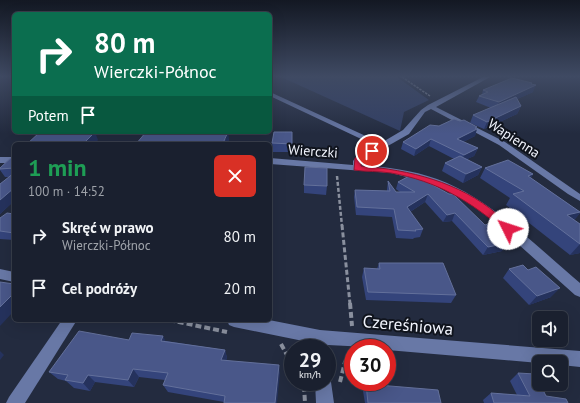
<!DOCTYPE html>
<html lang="pl">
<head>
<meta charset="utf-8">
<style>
	:root { --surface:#1a202f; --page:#272d3b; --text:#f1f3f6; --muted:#9fa3aa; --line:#383e4b }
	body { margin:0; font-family:"PT Sans",sans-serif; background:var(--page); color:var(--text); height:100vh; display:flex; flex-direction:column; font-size:15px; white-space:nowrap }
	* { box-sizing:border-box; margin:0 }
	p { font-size:13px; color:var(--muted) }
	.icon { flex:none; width:22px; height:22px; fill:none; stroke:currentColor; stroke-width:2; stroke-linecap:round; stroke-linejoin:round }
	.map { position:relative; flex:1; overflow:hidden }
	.panel { position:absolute; left:12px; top:142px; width:260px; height:180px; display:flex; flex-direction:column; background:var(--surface); border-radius:6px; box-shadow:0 4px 16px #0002,0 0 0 1px var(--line) }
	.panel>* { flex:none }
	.banner { position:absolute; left:12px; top:12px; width:260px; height:122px; border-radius:6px; box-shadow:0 4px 16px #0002,0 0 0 1px var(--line); background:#0b6e4f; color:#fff; overflow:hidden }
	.buttons { position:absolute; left:532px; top:311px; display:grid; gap:8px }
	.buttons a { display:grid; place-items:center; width:36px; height:36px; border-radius:6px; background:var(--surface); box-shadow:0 4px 16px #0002,0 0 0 1px var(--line); font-size:20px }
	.speed { position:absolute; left:284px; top:339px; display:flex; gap:8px; font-size:20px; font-weight:700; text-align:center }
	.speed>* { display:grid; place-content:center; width:52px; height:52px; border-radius:50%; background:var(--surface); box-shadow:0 4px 16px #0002,0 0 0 1px var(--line); line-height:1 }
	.speed small { font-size:10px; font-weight:400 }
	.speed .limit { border:6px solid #d22; background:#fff; color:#111 }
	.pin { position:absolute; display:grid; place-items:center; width:34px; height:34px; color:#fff; margin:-17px; border:2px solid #fff; border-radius:50%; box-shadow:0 1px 4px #0007 }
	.me { position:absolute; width:44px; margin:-22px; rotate:311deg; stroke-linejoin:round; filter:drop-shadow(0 0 3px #0008) }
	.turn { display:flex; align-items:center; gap:14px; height:84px; padding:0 16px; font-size:18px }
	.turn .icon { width:52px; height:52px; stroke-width:2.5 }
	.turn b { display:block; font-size:28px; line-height:34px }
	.then { display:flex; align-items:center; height:38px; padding:0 16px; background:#0003; gap:8px; font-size:15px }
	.round { display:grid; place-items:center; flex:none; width:42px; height:42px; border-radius:6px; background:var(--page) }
	.summary { display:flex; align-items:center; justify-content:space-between; height:68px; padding:0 16px }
	h1 { font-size:24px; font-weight:700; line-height:30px; color:#1e9e55 }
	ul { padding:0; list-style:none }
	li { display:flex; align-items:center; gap:12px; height:52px; padding:0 16px }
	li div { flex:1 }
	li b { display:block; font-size:15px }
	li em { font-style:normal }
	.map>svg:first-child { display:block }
	.green { fill:#323f65 }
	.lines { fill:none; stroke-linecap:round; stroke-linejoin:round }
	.path-far3 { stroke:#8a909e; stroke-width:1.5; stroke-dasharray:2.5 1; stroke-linecap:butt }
	.path-far2 { stroke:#8a909e; stroke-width:2.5; stroke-dasharray:4 2; stroke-linecap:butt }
	.path-far1 { stroke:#8a909e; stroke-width:3; stroke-dasharray:5 2.5; stroke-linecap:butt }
	.path { stroke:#8a909e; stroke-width:4; stroke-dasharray:6 3; stroke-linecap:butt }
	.minor { fill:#6878a6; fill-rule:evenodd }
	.wall { fill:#34447b }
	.shaded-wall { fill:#25325d }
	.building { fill:#495789; stroke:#63709b }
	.route { fill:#e11d48; stroke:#92132f }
	.labels { text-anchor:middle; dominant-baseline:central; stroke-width:4; stroke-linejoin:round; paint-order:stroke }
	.street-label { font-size:14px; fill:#f1f4fd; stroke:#10141d }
	.near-street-label { font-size:17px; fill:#f1f4fd; stroke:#10141d }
</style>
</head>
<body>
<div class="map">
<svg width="580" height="403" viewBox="0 0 580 403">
	<rect width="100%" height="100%" fill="#232b3f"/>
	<path class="green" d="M281,77H397L429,100L404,112L400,131Z"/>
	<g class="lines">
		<path class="path-far3" d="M402,77L430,96"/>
		<path class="path-far2" d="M337,176L342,226"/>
		<path class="path-far1" d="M342,225L350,304"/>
		<g class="path">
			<path d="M350,303L352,326"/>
			<path d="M169,320L227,332"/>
			<path d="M281,344L293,366"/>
			<path d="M302,382L304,386H309"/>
			<path d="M340,382L345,362L353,358"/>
			<path d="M304,386L305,403"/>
		</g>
		<g class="minor">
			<path d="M483,77H490L436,107L505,142L580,194V201L568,194L499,145L431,109L425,112L409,134L363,160L361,165C387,167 412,170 437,179C490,198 537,247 580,283V297L575,295L480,210L456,195L430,183L391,173L270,164V158L353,165V161L357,156L376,146L270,96V92L381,143L403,130L421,110L428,105Z"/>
			<rect x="0" y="157" width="14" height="6"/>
			<path d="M0,269L14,272V282L0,279Z"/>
			<path d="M62,320H77L25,403H6L9,397Z"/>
			<path d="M227,320H269L320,330L580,351V367L561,365V362H539V363L387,350V348L328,345L327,352V348H313V343L234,327L229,325Z"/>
			<path d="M327,375L331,382L334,403H316L315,382H327Z"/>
		</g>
	</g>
	<g class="wall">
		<path d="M532,84L533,92L517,99L521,106L517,114L484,129L470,123L473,115L491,108L476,102L479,96L482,94L483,90Z"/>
		<path d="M460,121L477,127L475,136L463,142L478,148L474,156L467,159L482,167L478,175L463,183L442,171L445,163L454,159L429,146L414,156L401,149L403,142L439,126Z"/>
		<path d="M292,132V152H273L272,143Z"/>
		<path d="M229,139L227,144H136Z"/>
		<path d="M14,155V201L0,214V184L9,177H5L0,170V168Z"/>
		<path d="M485,168L533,174L531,178L580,212V213L574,220L580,224V253L570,255L506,205L510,198L480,178Z"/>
		<path d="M413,174L502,251L483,255L452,221L443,222L425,202L410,212L423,229L420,237L414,238L413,239L396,238L392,217L356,215L354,197L355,190L387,191V189L388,181L396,192H400L396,189L398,182Z"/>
		<path d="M304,185L327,186L326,195L304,193Z"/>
		<path d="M14,214V240L0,239V218Z"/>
		<path d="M379,263L456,295L451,303L366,300L362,277L364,268L377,269Z"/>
		<path d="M509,269L551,297L529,305L503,278Z"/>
		<path d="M129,340L166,341L225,350L227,358L226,360L280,373L224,402L168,392L163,385L165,380L139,377L134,387L95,382L90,391L74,388L66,381L58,379L49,372Z"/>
		<path d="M518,373L546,396L568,403H484L483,400L491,393L517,395L510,381Z"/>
		<path d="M366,384L441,403H365L363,391Z"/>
	</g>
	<g class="shaded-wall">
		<path d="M532,83L530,88L536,85L533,92L496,109L499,102Z"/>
		<path d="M521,106L517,114L484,129L487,122Z"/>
		<path d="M477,127V129L475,136L455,146L457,139Z"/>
		<path d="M95,132L98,140L95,144H83Z"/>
		<path d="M228,132L229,139L227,144H224Z"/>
		<path d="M431,139L429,146L414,156L416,149Z"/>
		<path d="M478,148L474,156L461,162L464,155Z"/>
		<path d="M482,167L478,175L463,183L466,174Z"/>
		<path d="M533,174L527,185L528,176Z"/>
		<path d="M14,180V201L0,214V200Z"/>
		<path d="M428,194L425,202L405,215L407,207Z"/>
		<path d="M580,212V213L572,223L567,215Z"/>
		<path d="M455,213L452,221L443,222L447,215Z"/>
		<path d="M508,243L502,251L483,255L488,247Z"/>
		<path d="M580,244V253L570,255Z"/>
		<path d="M560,288L551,297L529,305L537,296Z"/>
		<path d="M14,293V311L0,326V307Z"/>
		<path d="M163,336L167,344L161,341Z"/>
		<path d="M225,350L227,358L224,368L221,360Z"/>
		<path d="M0,351L4,355L0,360Z"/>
		<path d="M279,365L280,373L277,403H275Z"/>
		<path d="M133,369L139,377L134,387L128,380Z"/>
		<path d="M88,375L95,382L90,391L83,383Z"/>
	</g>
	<g class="building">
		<path d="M512,78L532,83L531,84L536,85L499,102L479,96L488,92L483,90Z"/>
		<path d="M516,97L521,106L487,122L473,115Z"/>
		<path d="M454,119L460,121L464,120L477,127L475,128L477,129L457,139L478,148L464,155L431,139L416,149L403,142L430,125L439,126Z"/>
		<path d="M40,132H95L83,144H27Z"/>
		<path d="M146,132H228L223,143H200V144H136Z"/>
		<path d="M274,132H292V144L272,143Z"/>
		<path d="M14,155V168L0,169V168Z"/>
		<path d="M460,156L482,167L466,174L445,163Z"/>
		<path d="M508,160L533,174L528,176L580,212L567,215L580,224V244L513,194L524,191L485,168Z"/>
		<path d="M305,167L327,168V186L304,185Z"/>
		<path d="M14,173V188L0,200V184Z"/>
		<path d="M413,174L449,194H453L485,225L488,224L508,243L488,247L455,213L447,215L428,194L407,207L423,229L415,230L416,231L398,230L394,209L357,207L355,190L390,191L388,181L396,192H415L398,182Z"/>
		<path d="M7,213L14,214V233L0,231V218Z"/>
		<path d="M379,263H443L456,295L368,292L364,268L380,269Z"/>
		<path d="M523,265L528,270L536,267L560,288L537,296L509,269Z"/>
		<path d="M0,282L14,284V293L0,307Z"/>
		<path d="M79,331L129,340L132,333L163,336L161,341L225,350L221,360L279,365L275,403H224L225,396L163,385L168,373L133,369L128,380L88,375L83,383L65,380L68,375L49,372Z"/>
		<path d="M518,373L535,374L539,383V384H540L546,396L566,399L568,403H494L491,393L530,396Z"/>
		<path d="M366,384L438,390L441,403H368Z"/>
	</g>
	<linearGradient id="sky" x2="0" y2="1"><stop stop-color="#131823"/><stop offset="0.57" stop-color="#3f4a63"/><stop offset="1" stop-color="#3f4a63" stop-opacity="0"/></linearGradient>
	<rect width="580" height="134" fill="url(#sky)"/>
	<path class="route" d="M370,150L376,151L362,160L361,166C410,170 459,182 497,214C503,219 510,223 513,229L508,232L505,231C470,201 437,181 391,173C379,171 366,172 354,170L355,158Z"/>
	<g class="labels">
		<g class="street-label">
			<text transform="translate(514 138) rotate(33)">Wapienna</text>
			<text transform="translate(313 151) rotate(4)">Wierczki</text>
		</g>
		<g class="near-street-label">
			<text transform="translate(408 325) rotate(5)">Czereśniowa</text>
		</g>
	</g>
</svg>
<div class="buttons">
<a><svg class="icon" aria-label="sound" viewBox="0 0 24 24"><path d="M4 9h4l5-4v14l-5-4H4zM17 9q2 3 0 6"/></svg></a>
<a><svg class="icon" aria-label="search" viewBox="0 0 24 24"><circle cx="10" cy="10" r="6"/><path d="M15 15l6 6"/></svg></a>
</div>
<div class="speed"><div>29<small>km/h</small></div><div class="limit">30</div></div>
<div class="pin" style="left:372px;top:151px;background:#d93025"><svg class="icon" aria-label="arrive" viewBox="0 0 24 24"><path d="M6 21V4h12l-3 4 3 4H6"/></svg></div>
<svg class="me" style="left:508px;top:229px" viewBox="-20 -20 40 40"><circle r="19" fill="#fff"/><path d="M0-13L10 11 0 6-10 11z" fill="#e11d48"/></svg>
<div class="banner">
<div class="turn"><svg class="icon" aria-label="right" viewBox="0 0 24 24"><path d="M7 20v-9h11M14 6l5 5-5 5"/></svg><div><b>80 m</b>Wierczki-Północ</div></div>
<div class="then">Potem<svg class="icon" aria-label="arrive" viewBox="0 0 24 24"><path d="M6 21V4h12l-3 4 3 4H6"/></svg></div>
</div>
<section class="panel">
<div class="summary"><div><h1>1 min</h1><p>100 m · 14:52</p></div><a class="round" style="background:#d93025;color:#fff"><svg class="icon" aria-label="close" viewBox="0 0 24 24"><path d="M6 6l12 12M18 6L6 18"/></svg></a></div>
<ul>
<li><svg class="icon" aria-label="right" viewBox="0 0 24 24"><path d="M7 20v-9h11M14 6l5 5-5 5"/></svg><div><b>Skręć w prawo</b><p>Wierczki-Północ</p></div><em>80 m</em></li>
<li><svg class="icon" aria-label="arrive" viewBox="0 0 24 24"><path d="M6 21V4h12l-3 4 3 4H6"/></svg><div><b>Cel podróży</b></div><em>20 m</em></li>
</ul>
</section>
</div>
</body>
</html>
